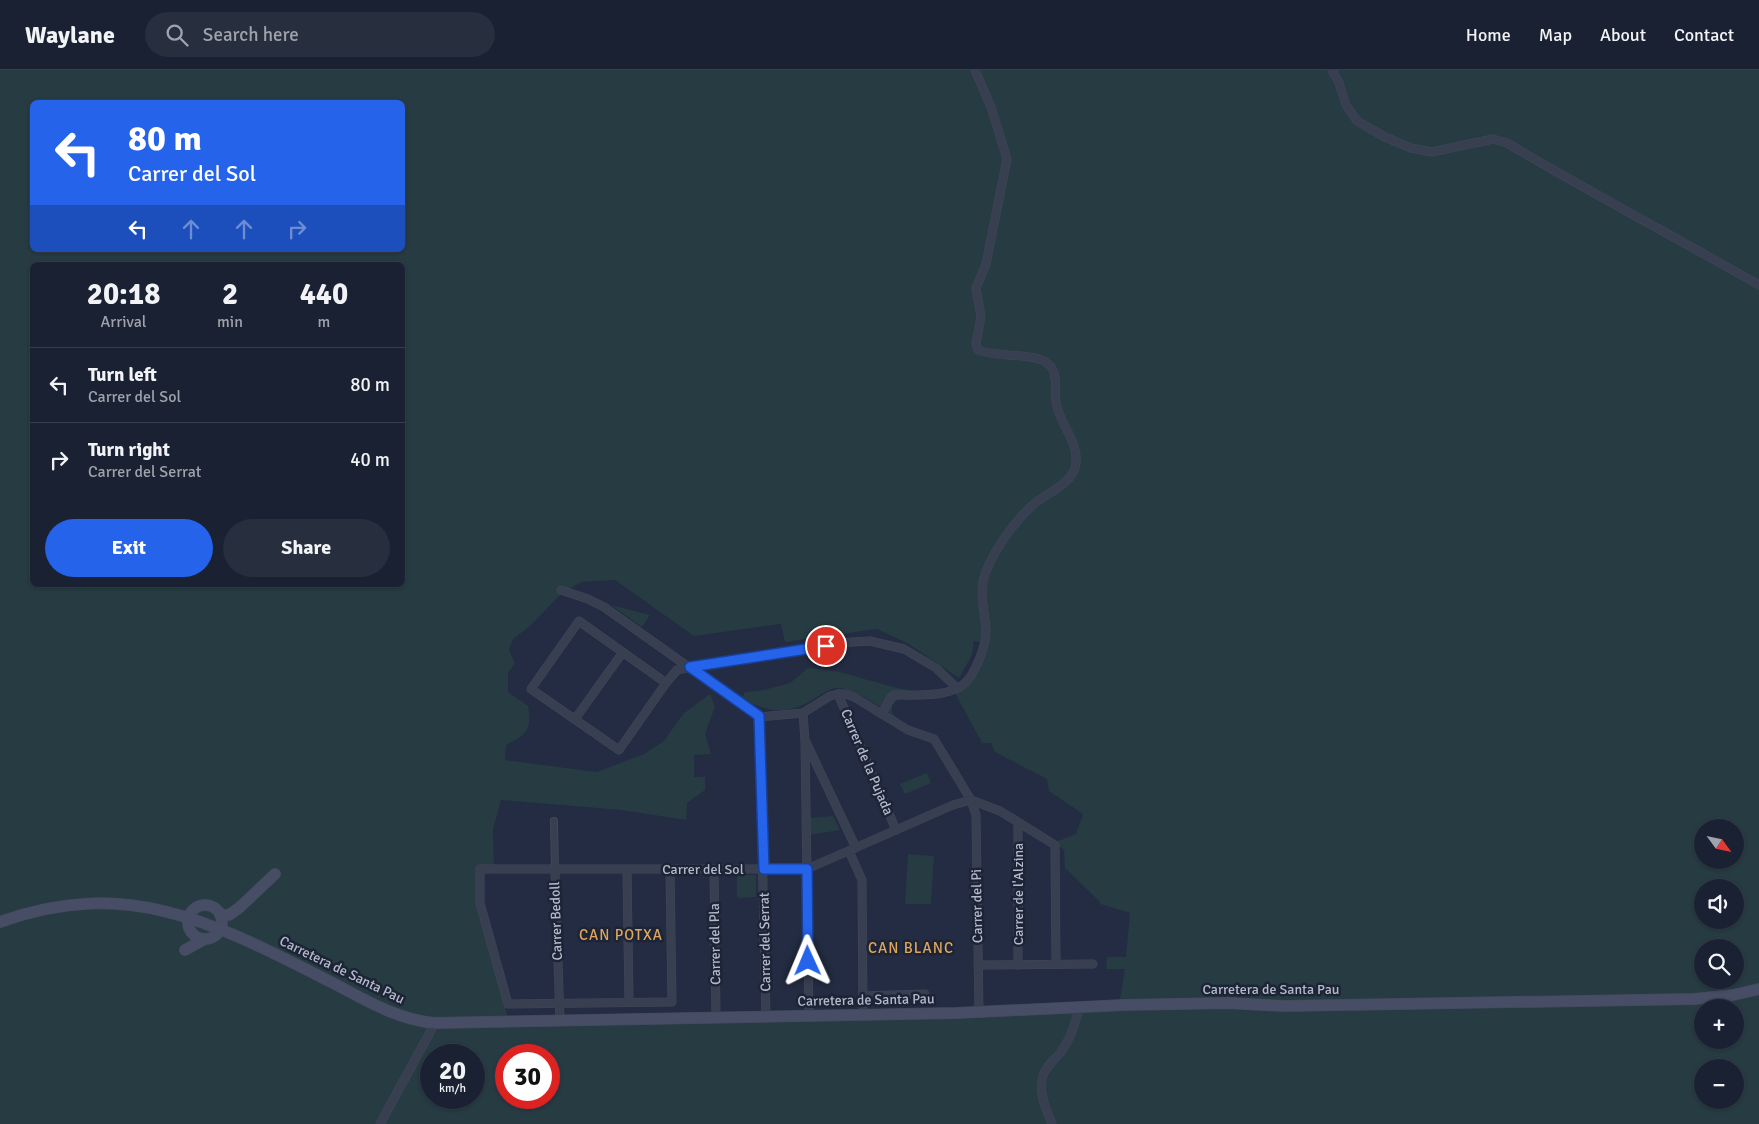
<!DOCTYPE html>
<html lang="en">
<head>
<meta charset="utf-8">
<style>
	:root { --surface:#1a2132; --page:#272e3e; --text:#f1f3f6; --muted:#9fa3ac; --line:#383e4d; --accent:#2563eb }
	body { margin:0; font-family:Signika,sans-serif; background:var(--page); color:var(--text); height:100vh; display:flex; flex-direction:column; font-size:19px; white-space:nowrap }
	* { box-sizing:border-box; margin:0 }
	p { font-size:16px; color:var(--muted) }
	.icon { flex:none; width:28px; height:28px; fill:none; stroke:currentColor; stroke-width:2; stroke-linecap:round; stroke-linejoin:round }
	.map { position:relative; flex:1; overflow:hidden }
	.details { position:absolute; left:30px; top:192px; width:375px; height:325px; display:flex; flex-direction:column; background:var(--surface); border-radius:8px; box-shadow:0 1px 4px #0004,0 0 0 1px var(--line) }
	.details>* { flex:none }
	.guide { position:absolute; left:30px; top:30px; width:375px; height:152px; border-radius:8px; box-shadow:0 1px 4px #0004,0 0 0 1px var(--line); background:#2563eb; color:#fff; overflow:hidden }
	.needle { width:32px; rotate:123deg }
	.controls { position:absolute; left:1694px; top:749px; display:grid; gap:10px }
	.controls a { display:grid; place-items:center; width:50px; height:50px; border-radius:50%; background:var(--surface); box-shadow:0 1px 4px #0004,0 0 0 1px var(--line); font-size:25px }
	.speed { position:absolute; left:420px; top:974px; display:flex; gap:10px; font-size:25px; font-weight:700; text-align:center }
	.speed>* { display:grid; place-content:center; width:65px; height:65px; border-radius:50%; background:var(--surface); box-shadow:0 1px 4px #0004,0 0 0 1px var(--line); line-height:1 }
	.speed small { font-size:12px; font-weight:400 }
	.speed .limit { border:8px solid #d22; background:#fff; color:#111 }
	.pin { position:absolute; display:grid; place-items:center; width:42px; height:42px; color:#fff; margin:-21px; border:2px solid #fff; border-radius:50%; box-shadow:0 1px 5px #0007 }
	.me { position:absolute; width:55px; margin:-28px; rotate:359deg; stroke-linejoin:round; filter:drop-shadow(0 0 4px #0008) }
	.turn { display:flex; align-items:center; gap:18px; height:105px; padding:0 15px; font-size:22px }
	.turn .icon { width:65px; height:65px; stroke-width:2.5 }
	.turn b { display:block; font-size:35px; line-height:42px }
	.lanes { display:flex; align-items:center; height:48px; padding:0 15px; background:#0003; justify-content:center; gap:25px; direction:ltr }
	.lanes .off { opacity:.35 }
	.eta { display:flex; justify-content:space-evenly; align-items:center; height:85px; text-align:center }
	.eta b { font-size:30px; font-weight:700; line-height:35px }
	.action { display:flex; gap:10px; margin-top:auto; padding:10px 15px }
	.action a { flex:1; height:58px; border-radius:30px; background:var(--accent); color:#fff; font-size:20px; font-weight:700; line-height:58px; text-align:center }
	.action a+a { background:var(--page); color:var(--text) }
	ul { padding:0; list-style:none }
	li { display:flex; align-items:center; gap:15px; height:75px; padding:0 15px; border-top:1px solid var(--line) }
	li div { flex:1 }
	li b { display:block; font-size:19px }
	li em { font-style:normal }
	header { display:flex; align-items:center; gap:30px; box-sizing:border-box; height:70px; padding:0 25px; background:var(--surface); border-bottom:1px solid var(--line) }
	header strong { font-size:24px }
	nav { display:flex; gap:28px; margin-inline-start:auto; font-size:18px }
	.search { width:350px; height:45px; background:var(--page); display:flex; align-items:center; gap:12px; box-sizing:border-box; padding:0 18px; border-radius:28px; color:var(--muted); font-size:19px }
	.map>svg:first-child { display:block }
	.green { fill:#263b42; fill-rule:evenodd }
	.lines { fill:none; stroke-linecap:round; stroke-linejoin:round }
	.pedestrian-casing { stroke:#41485a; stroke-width:8 }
	.minor-casing { stroke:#41485a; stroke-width:9 }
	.secondary-casing { stroke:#41485a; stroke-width:12 }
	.pedestrian { stroke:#383f51; stroke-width:6 }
	.minor { stroke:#383f51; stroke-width:8 }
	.secondary { stroke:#464d64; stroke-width:11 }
	.route-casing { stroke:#184099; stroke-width:12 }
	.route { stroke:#2563eb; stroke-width:9 }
	.labels { text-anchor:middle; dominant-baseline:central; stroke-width:5; stroke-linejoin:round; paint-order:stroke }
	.street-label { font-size:14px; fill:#b4bacc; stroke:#1d2436 }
	.neighbourhood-label { font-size:15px; letter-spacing:1px; fill:#dda75e; stroke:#1d2436 }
</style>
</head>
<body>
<header>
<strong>Waylane</strong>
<div class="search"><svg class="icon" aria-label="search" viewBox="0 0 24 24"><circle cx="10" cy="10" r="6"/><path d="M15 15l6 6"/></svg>Search here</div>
<nav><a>Home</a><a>Map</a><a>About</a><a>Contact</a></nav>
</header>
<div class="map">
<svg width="1759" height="1054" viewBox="0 0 1759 1054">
	<rect width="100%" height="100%" fill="#232c42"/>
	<g class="green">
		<path d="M0,0H1759V1054H0ZM32,32H402V180H32ZM32,195H402V515H32ZM615,510L694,566L781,554L785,572L877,559L909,574L959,608L972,585L974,571L982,572C977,584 974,605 962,613C932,634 879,612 847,604C834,600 821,599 808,598L790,613L764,620L745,622L742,628C768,643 788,645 814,629C822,624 829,618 838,618C852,617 885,639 896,648L892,642V636L898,629L955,623L982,673H991L995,682L1047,709L1049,721L1083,744L1076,764L1058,771L1059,776L1064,780L1065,798L1100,832V834L1130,843L1126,887H1107L1106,899H1125L1118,939L509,952L477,834L483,797H494L493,759L501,730L621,740L686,750L687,733L705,720V707H694V685L711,684L705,664L715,637L710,624L683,644L664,671L644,684L597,702L505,690L506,675C527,665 532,660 528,636L508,622V603L515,593L509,580L513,569L529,557L563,522L582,512ZM1702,758H1735V790H1702ZM1702,818H1735V850H1702ZM1702,878H1735V910H1702ZM1702,938H1735V970H1702ZM431,985H474V1028H431ZM506,985H549V1028H506ZM1702,998H1735V1030H1702Z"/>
		<path d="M611,535L650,545L642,557Z"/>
		<path d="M927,703L931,713L905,724L900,714Z"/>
		<path d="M833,746L840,760L810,765V748Z"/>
		<path d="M908,784L934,786L931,834H905Z"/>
		<path d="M737,805H756V827L737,828Z"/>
	</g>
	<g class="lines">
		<defs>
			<path id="pedestrian" d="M554,751L555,800"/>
			<g id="minor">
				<path d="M1332,0L1339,13L1346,35L1357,51L1385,67L1411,78L1432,82L1493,69L1507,73C1590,122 1675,167 1759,215"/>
				<path d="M561,520L588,529L604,537L759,647L803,643L830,626L838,624H846L854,627L908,660L934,669L971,730L1000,741L1055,775L1056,894"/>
				<path d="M666,613L579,551L531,619L619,680L666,613L677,600L690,597L809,579L837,573L870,571L904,579L936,598L957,618"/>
				<path d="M838,624L896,760"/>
				<path d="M803,643L805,671L809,946"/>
				<path d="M882,644L890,629L894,625C914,625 953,628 967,611C976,601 987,573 986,559C984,539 978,518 987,499C996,478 1015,450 1033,435C1046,423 1069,416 1075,398C1081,375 1062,357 1057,337C1053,324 1060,303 1048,294C1035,282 996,288 978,280L976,273L981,247L976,218L986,194L1007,89L991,37L975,0"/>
				<path d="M759,647L766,947"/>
				<path d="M575,649L623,582"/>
				<path d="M806,672L856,778"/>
				<path d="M849,781L862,810L863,945"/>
				<path d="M714,799L716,948"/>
				<path d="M555,800L560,951"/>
				<path d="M627,800L629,932"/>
				<path d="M670,800L672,932L508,934L480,833V799H807L953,735L971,730L976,745L979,943"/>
				<path d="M978,895L1093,894"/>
				<path d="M1018,895V753"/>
				<path d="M863,926L925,924"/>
				<path d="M380,1054L435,953"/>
				<path d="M1052,1054C1045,1037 1035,1015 1047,998C1051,992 1056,988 1060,983C1071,969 1076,953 1079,936"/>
			</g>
			<g id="secondary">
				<circle cx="205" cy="852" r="17"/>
				<path d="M220,845H229L239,838L275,804"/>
				<path d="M0,852C129,805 218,855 331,912C364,929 397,950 435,953L957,943L1124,935L1227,933L1284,936L1694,929L1733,925L1759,919"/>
				<path d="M185,880L205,869"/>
			</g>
		</defs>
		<use href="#pedestrian" class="pedestrian-casing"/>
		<use href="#minor" class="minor-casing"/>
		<use href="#secondary" class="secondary-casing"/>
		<use href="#pedestrian" class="pedestrian"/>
		<use href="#minor" class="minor"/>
		<use href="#secondary" class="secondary"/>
	</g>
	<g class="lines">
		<defs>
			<path id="route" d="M808,891L807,799H764L759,646L690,597L826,576"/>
		</defs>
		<use href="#route" class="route-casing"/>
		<use href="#route" class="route"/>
	</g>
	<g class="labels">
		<g class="street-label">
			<text transform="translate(867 692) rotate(67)">Carrer de la Pujada</text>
			<text x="703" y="799">Carrer del Sol</text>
			<text transform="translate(1018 824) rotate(-90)">Carrer de l'Alzina</text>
			<text transform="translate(977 836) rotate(-91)">Carrer del Pi</text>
			<text transform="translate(556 851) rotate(-92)">Carrer Bedoll</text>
			<text transform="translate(765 872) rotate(-91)">Carrer del Serrat</text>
			<text transform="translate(715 874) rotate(-91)">Carrer del Pla</text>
			<text transform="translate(342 900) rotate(26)">Carretera de Santa Pau</text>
			<text x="1271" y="919">Carretera de Santa Pau</text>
			<text transform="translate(866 930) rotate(-1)">Carretera de Santa Pau</text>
		</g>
		<g class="neighbourhood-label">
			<text x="621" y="865">CAN POTXA</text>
			<text x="911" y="878">CAN BLANC</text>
		</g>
	</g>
</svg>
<div class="controls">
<a><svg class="needle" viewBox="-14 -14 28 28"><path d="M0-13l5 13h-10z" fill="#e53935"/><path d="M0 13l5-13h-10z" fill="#9fa3ac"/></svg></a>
<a><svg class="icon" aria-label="sound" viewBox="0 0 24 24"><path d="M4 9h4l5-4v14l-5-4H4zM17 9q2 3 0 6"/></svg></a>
<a><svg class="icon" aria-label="search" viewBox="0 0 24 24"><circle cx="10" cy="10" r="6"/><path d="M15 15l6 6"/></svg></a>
<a>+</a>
<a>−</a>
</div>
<div class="speed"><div>20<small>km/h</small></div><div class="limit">30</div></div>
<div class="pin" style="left:826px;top:576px;background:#d93025"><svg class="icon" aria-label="arrive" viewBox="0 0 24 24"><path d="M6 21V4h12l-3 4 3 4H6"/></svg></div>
<svg class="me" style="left:808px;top:891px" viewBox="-20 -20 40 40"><path d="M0-17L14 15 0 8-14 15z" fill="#2563eb" stroke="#fff" stroke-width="4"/></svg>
<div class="guide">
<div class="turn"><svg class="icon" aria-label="left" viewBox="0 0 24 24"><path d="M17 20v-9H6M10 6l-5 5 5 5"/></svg><div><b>80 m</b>Carrer del Sol</div></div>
<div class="lanes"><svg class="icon" aria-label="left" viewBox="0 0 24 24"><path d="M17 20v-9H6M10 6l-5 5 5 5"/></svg><svg class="icon off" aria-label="ahead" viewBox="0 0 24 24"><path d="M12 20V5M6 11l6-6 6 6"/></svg><svg class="icon off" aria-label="ahead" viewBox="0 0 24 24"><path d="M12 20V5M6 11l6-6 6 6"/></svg><svg class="icon off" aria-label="right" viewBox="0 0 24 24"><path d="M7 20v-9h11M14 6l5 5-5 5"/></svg></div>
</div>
<section class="details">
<div class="eta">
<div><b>20:18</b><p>Arrival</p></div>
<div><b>2</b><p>min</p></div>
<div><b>440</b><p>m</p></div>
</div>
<ul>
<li><svg class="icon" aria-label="left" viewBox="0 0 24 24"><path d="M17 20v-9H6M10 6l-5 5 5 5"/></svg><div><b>Turn left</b><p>Carrer del Sol</p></div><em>80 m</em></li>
<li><svg class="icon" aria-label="right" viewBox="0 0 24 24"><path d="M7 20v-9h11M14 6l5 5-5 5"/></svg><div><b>Turn right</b><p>Carrer del Serrat</p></div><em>40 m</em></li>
</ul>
<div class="action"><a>Exit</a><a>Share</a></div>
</section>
</div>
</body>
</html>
